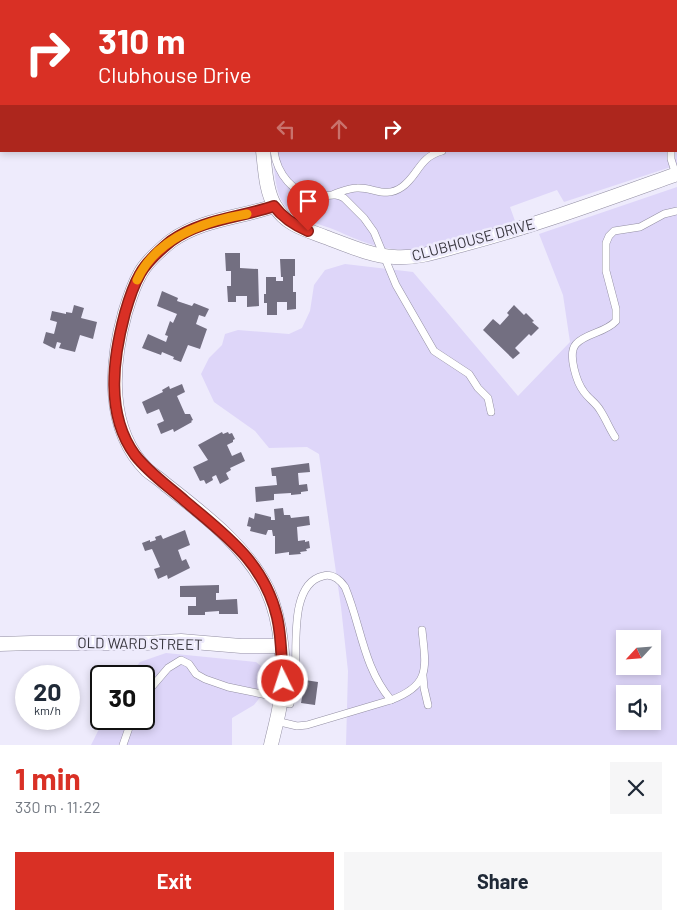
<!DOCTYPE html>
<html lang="en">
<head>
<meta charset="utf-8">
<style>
	:root { --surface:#fff; --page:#f6f6f7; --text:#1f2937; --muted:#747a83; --accent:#d93025 }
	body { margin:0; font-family:Barlow,sans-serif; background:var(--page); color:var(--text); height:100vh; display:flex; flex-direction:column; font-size:19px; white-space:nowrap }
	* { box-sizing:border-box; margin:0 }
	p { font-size:16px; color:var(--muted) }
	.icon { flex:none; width:28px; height:28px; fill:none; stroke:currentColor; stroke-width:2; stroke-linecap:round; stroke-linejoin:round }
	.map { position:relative; height:745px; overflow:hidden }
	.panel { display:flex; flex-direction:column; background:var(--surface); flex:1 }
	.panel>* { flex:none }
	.banner { position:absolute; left:0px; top:0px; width:678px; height:152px; box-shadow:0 2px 8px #0003; background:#d93025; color:#fff; overflow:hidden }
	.needle { width:32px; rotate:244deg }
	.fabs { position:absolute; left:616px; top:630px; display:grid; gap:10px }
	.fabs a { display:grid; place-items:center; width:45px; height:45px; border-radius:0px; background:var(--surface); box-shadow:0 2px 8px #0003; font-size:25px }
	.speed { position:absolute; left:15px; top:665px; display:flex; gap:10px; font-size:25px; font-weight:700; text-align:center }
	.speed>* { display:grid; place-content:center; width:65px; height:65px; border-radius:50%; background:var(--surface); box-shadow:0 2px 8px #0003; line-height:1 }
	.speed small { font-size:12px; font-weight:400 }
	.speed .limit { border:2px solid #111; border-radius:8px; background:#fff; color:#111 }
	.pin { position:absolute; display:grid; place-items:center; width:42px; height:42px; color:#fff; margin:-51px -21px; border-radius:50% 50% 50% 0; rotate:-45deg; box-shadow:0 0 5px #0007 }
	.pin .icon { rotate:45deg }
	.me { position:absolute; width:55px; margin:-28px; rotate:356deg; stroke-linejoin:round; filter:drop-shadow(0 0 4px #0008) }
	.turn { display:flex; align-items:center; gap:18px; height:105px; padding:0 15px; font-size:22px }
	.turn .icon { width:65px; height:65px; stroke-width:2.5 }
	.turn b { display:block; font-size:35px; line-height:42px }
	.lanes { display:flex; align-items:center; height:48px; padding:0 15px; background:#0003; justify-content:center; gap:25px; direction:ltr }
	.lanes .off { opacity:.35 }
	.round { display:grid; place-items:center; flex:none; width:52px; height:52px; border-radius:0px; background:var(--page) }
	.headline { display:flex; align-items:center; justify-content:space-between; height:85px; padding:0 15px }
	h1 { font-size:30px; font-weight:700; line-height:38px; color:var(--accent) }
	.cta { display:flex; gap:10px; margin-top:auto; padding:10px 15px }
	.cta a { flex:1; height:58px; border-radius:0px; background:var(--accent); color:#fff; font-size:20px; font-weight:700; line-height:58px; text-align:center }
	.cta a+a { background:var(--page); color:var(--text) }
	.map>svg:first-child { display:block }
	.green { fill:#ded6f9; fill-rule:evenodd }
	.building { fill:#736f81 }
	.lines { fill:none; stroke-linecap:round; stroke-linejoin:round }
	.lane-casing { stroke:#938fa3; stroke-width:8 }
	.street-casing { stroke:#938fa3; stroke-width:15 }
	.lane { stroke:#fff; stroke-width:7 }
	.street { stroke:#fff; stroke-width:14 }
	.route-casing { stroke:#8d1f18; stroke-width:12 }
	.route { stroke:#d93025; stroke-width:9 }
	.slow { stroke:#f59e0b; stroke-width:9 }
	.labels { text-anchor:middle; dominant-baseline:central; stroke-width:5; stroke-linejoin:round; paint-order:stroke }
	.street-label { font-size:15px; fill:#38363e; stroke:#eeebfc }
</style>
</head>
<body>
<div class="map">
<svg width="677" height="745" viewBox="0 0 677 745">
	<rect width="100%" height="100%" fill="#eeebfc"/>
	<g class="green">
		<path d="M497,0H677V165L564,202L557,190L510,207L515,221C478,233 432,254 392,249C371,247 350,236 330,228C316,223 297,219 286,207C274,193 275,168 272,151H676V1H496Z"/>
		<path d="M677,187V745H346L348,671L341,607L319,454L307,447L269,448L255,431L214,402L201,374L209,358L222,345L225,334L238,330L289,334L302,328L310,311L314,285L325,270L345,264L413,272L518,396L570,342L563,295L539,234ZM625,639H652V666H625ZM625,694H652V721H625Z"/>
		<path d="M166,653L256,662L266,670L265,691L254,705L232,718V745H91L104,719H144V676H128L140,662Z"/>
	</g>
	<g class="building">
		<path d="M225,253H240V268L258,269L259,306L247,307V296H236V302H228L227,286H231V271H226Z"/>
		<path d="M280,259H295V276H293V292H296V309L287,310V302H277V315H267V303H264V294H266V277H276V281H283V277H281Z"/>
		<path d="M162,291L178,298L177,301L192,306L194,303L209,309L205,317L199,315L196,324L207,329L200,349L188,345L181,362L173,359L174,357L162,352L161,355L142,348L148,334L166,342L168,336L165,335L170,321L173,323L177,314L157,306Z"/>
		<path d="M74,305L84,308L81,318L97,322L93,339L80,335L75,352L59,348L61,343L57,342L55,349L43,343L46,332L54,334L57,322L50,320L52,311L66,314V312L72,313Z"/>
		<path d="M514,305L524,315L526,313L534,321L532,322L539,328L531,336L529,334L515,348L520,353L513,359L483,330L493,319L500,325L509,315L507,313Z"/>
		<path d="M182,384L185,392L177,396L185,414H190L193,420L191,421L192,422L174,432L173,429L161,434L157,424L164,421L159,409L147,414L142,402L163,392L162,390L169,386L170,389Z"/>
		<path d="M222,432L223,434L228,432L229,434L232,433L235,439L233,440V442L227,445L232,456L241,452L245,461L230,468L231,470L226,473L229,479L220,484L216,475L212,477L213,480L206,484L204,480L200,481L193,467L208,460L198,445Z"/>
		<path d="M309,463L310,472L298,473L299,485L307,484L308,491L301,492V494L291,495V493L274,494V500L256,502L255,487L277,485L276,476H272L271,468Z"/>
		<path d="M283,508L284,515H290L291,518L309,516L310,525L297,527L298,541L305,540V542L309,541L310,548L306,549L307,551L300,552L301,554L289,555V552L275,554V536H273L272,530H268L266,535L250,531L251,527L247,526L249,517L254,519L255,513L271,517V520H275L274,509Z"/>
		<path d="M185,530L190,545L178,550L182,561L186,559L190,568L168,579L167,575L158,579L154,569L160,567L152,549L145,551L142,543L150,540V542L156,540L155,537L161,535L163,539Z"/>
		<path d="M219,585V593H216V600L237,599L238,614H219V611L205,612V615H188V606H196V597H180V586Z"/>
		<path d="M305,680L318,682L315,705L301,703Z"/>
	</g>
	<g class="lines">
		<defs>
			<g id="lane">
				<path d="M182,0L184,1"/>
				<path d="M676,104L677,103"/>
				<path d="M274,151C277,173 293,195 317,196C328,197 334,192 344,198L364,218L374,232L396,285L434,351L469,374L478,388L488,398L491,412"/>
				<path d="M671,151V159L676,175"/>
				<path d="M334,194C341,192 349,188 357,188C374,187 385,199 402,187C418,176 419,157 442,151"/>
				<path d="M615,437C609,428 606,419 600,410C596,403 589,399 584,392C577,383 567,354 576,344C586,333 605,333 616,321V309L606,271V243L609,236L614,231L640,227L664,214L677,211"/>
				<path d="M423,676L424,688L428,705"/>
				<path d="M144,696L168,668L181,660L189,664L196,674L205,679L228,687L267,695L281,702L290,704C292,695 294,686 295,677C298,650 288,584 323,576C332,573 340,580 345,587C361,625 363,667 391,700C431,685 426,668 422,630"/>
				<path d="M276,721L297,726L307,725L391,700"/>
				<path d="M123,745L132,719"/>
			</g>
			<g id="street">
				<path d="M133,0L134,1"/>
				<path d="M263,151C265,168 266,192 275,206C286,225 307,230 325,237C347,245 371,256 394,257C418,259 442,250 465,244C537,225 607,199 677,174"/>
				<path d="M0,644L31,643H145L181,641L241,646H281"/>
				<path d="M271,745C274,731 278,718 280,704C286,670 282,621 267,589C245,545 203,514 165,484C160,479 153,475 147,470C106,429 111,364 125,313C129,300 133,286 140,274C146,262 160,250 171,241C202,219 239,218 274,206"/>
			</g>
		</defs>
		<use href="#lane" class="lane-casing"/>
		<use href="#street" class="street-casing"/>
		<use href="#lane" class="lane"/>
		<use href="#street" class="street"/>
	</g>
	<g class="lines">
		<defs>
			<path id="route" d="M283,681C281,660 282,638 277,617C264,562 225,535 185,501C168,486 149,473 135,455C105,414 113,358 125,313C129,299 133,286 140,274C147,261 160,250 171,241C202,219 239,218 274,206C283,218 294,225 308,231"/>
		</defs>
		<use href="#route" class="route-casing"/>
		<use href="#route" class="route"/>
		<path class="slow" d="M137,280C156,238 205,221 247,214"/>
	</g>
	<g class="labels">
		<g class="street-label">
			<text transform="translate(473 239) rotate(-15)">CLUBHOUSE DRIVE</text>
			<text transform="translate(140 643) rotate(1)">OLD WARD STREET</text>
		</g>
	</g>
</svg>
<div class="fabs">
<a><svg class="needle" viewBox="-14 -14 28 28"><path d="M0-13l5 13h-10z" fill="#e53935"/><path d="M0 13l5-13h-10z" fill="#747a83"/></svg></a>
<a><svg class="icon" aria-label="sound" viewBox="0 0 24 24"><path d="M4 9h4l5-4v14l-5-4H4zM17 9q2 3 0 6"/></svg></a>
</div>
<div class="speed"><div>20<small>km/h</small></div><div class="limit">30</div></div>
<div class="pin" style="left:308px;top:231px;background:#d93025"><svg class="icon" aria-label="arrive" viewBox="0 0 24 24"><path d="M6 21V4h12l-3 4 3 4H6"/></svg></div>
<svg class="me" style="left:283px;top:681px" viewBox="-20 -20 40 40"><circle r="17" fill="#d93025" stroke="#fff" stroke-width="3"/><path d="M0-11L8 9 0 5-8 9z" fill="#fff"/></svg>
<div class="banner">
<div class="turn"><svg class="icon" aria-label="right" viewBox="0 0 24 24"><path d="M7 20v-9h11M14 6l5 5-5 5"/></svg><div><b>310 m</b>Clubhouse Drive</div></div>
<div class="lanes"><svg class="icon off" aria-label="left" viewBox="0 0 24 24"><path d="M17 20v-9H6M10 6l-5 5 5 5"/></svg><svg class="icon off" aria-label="ahead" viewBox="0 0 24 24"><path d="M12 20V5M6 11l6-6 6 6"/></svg><svg class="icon" aria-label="right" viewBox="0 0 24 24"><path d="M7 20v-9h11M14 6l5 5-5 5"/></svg></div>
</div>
</div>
<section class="panel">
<div class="headline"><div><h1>1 min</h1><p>330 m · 11:22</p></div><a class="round"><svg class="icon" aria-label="close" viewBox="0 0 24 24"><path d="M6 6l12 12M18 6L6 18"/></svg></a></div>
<div class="cta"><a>Exit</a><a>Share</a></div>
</section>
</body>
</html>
